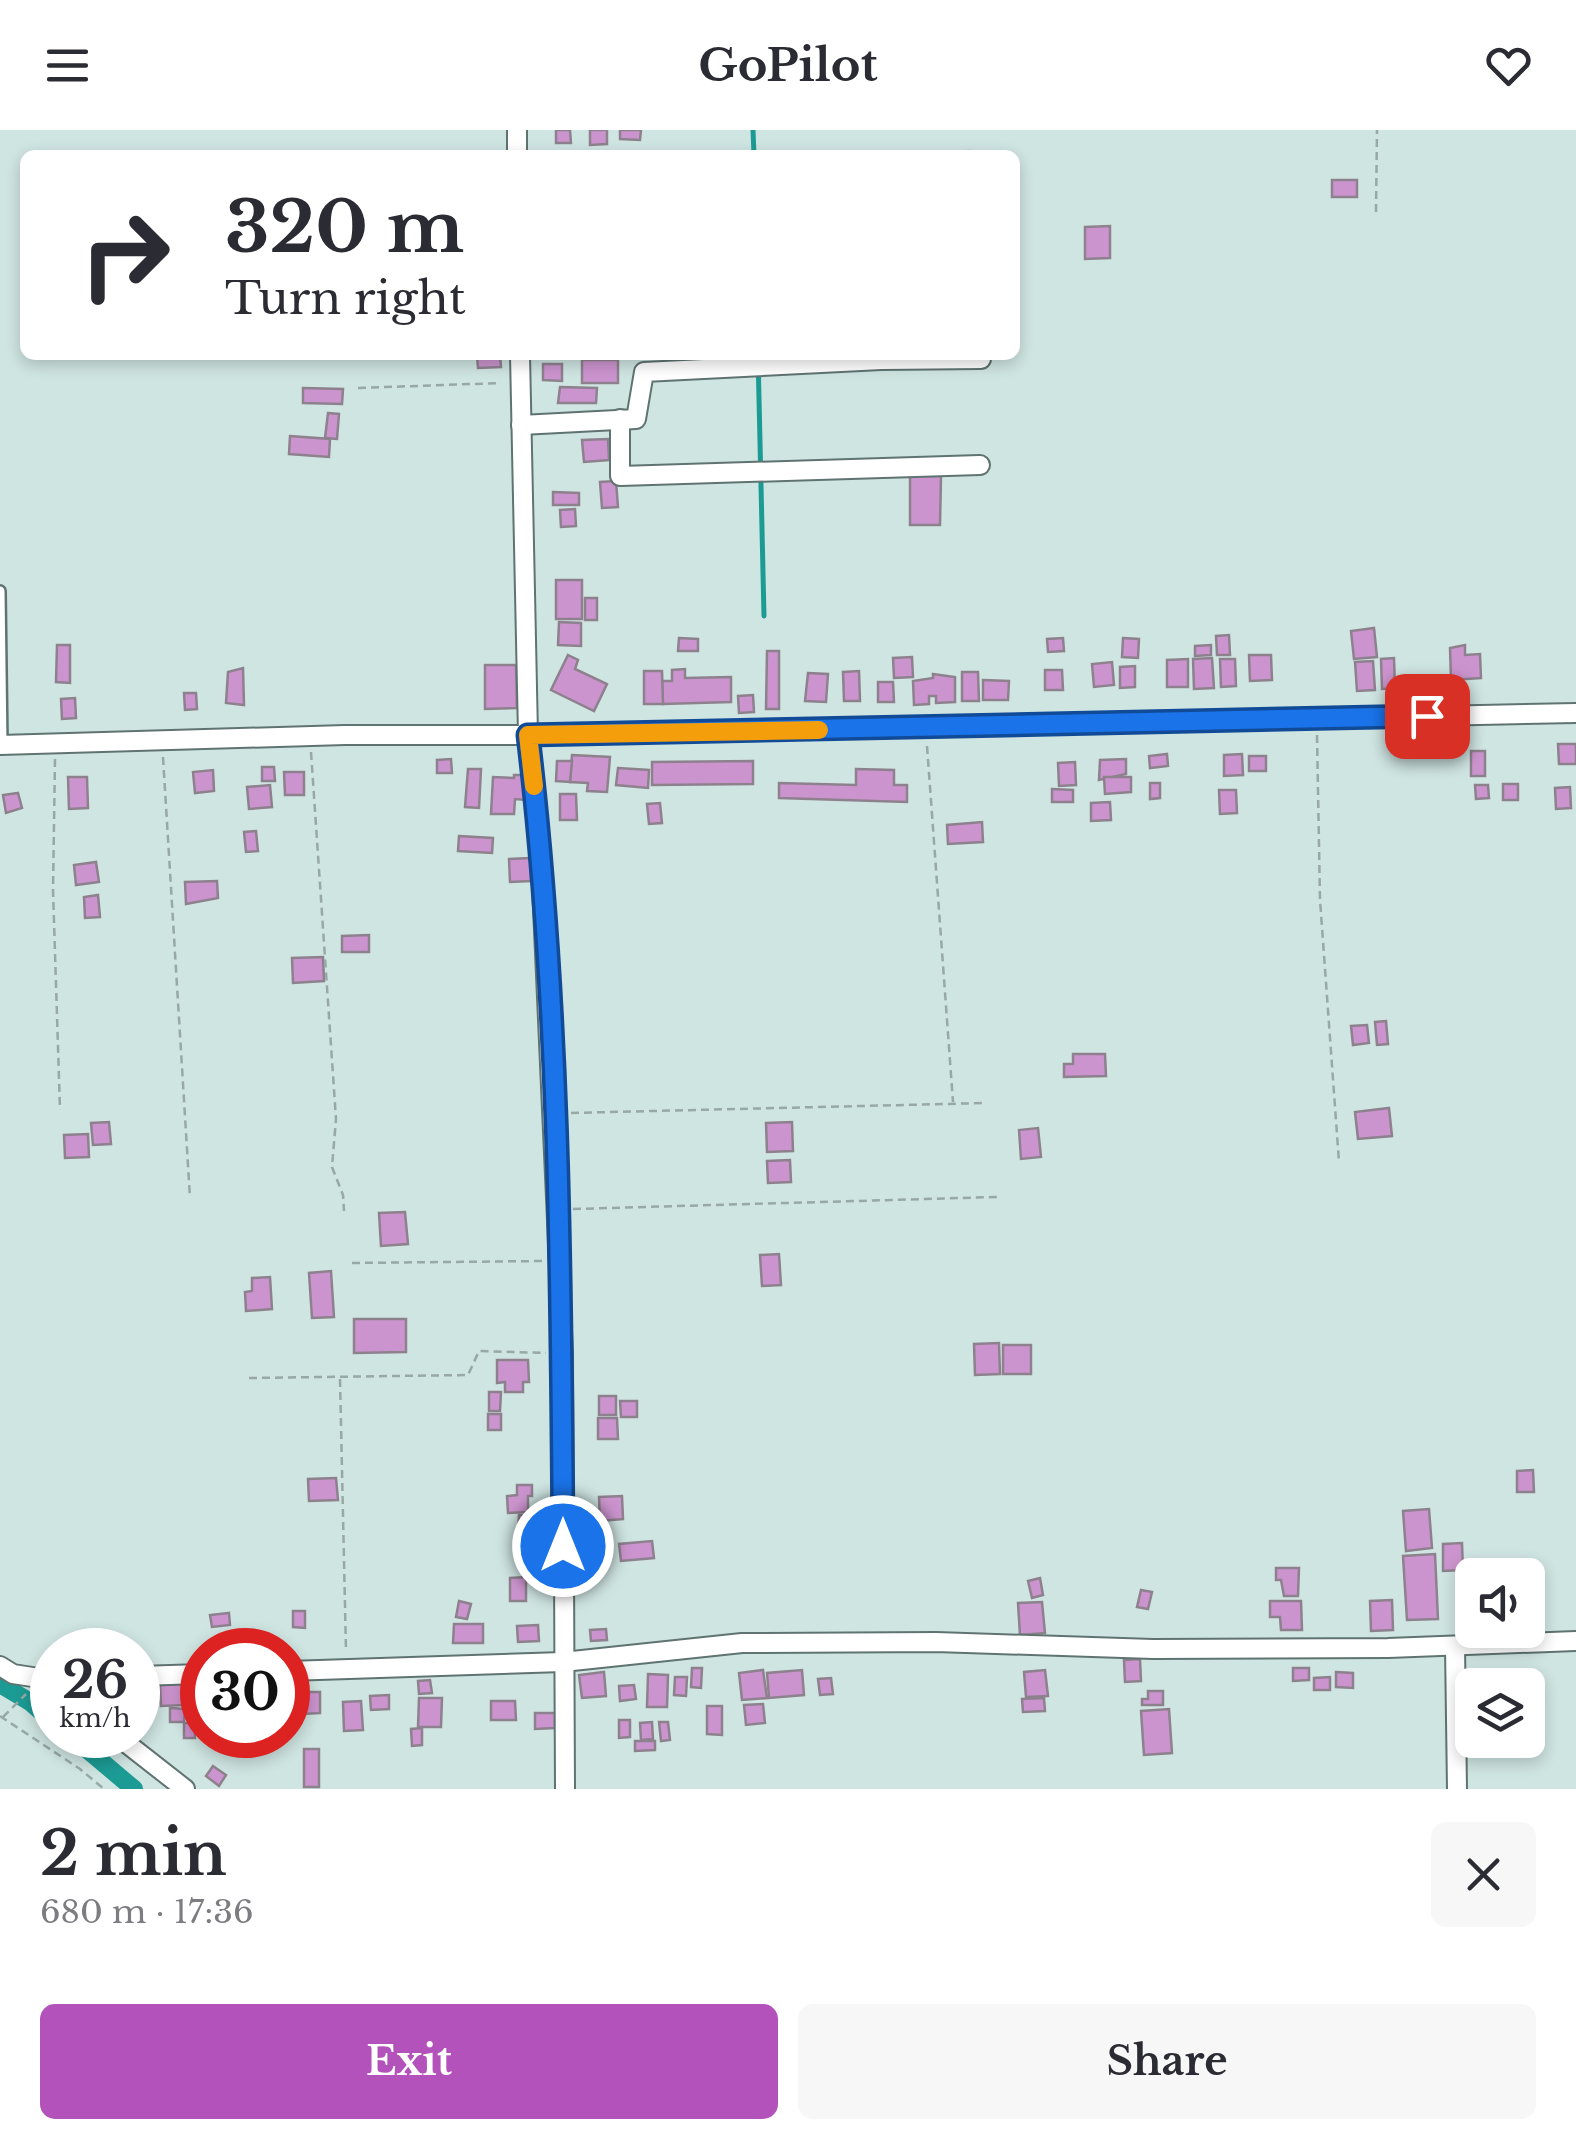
<!DOCTYPE html>
<html lang="en">
<head>
<meta charset="utf-8">
<style>
	:root { --surface:#fff; --page:#f7f7f7; --text:#2b2b33; --muted:#7c7c81; --accent:#b352ba }
	body { margin:0; font-family:"Libre Baskerville",serif; background:var(--page); color:var(--text); height:100vh; display:flex; flex-direction:column; font-size:38px; white-space:nowrap }
	* { box-sizing:border-box; margin:0 }
	p { font-size:32px; color:var(--muted) }
	.icon { flex:none; width:55px; height:55px; fill:none; stroke:currentColor; stroke-width:2; stroke-linecap:round; stroke-linejoin:round }
	.map { position:relative; height:1659px; overflow:hidden }
	.details { display:flex; flex-direction:column; background:var(--surface); flex:1 }
	.details>* { flex:none }
	.top-card { position:absolute; left:20px; top:20px; width:1000px; height:210px; border-radius:15px; box-shadow:0 5px 15px #0003; background:#fff; color:var(--text); overflow:hidden }
	.tools { position:absolute; left:1455px; top:1428px; display:grid; gap:20px }
	.tools a { display:grid; place-items:center; width:90px; height:90px; border-radius:15px; background:var(--surface); box-shadow:0 5px 15px #0003; font-size:50px }
	.speed { position:absolute; left:30px; top:1498px; display:flex; gap:20px; font-size:50px; font-weight:700; text-align:center }
	.speed>* { display:grid; place-content:center; width:130px; height:130px; border-radius:50%; background:var(--surface); box-shadow:0 5px 15px #0003; line-height:1 }
	.speed small { font-size:25px; font-weight:400 }
	.speed .limit { border:15px solid #d22; background:#fff; color:#111 }
	.pin { position:absolute; display:grid; place-items:center; width:85px; height:85px; color:#fff; margin:-42px; border-radius:20px; box-shadow:0 5px 15px #0006 }
	.me { position:absolute; width:110px; margin:-55px; rotate:0deg; stroke-linejoin:round; filter:drop-shadow(0 0 8px #0008) }
	.turn { display:flex; align-items:center; gap:35px; height:210px; padding:0 40px; font-size:45px }
	.turn .icon { width:130px; height:130px; stroke-width:2.5 }
	.turn b { display:block; font-size:70px; line-height:85px }
	.round { display:grid; place-items:center; flex:none; width:105px; height:105px; border-radius:15px; background:var(--page) }
	.head { display:flex; align-items:center; justify-content:space-between; height:170px; padding:0 40px }
	h1 { font-size:60px; font-weight:700; line-height:75px }
	.primary-button { display:flex; gap:20px; margin-top:auto; padding:20px 40px }
	.primary-button a { flex:1; height:115px; border-radius:15px; background:var(--accent); color:#fff; font-size:40px; font-weight:700; line-height:115px; text-align:center }
	.primary-button a+a { background:var(--page); color:var(--text) }
	header { display:flex; justify-content:space-between; align-items:center; height:130px; padding:0 40px; background:var(--surface); font-size:45px; font-weight:700 }
	.map>svg:first-child { display:block }
	.lines { fill:none; stroke-linecap:round; stroke-linejoin:round }
	.stream { stroke:#1c9b94; stroke-width:5 }
	.canal { stroke:#1c9b94; stroke-width:18 }
	.building { fill:#cc94ce; stroke:#8e818e; stroke-width:2.5 }
	.service-casing { stroke:#5f7371; stroke-width:14 }
	.minor-casing { stroke:#5f7371; stroke-width:22 }
	.path { stroke:#97a8a6; stroke-width:2.5; stroke-dasharray:8 5; stroke-linecap:butt }
	.service { stroke:#fff; stroke-width:9 }
	.minor { stroke:#fff; stroke-width:18 }
	.route-casing { stroke:#114b97; stroke-width:25 }
	.route { stroke:#1a73e8; stroke-width:18 }
	.slow { stroke:#f59e0b; stroke-width:18 }
</style>
</head>
<body>
<header><svg class="icon" aria-label="menu" viewBox="0 0 24 24"><path d="M4 6h16M4 12h16M4 18h16"/></svg>GoPilot<svg class="icon" aria-label="heart" viewBox="0 0 24 24"><path d="M12 20l-8-8c-3-5 5-10 8-4 3-6 11-1 8 4z"/></svg></header>
<div class="map">
<svg width="1576" height="1659" viewBox="0 0 1576 1659">
	<rect width="100%" height="100%" fill="#cfe5e2"/>
	<g class="lines">
		<g class="stream">
			<path d="M753,0L754,25"/>
			<path d="M758,225L764,486"/>
		</g>
		<g class="canal">
			<path d="M0,1554L30,1572L52,1591"/>
			<path d="M70,1605L134,1659"/>
		</g>
	</g>
	<g class="building">
		<path d="M556,0H570L571,13H556Z"/>
		<path d="M590,0H607V14L590,15Z"/>
		<path d="M620,0H641L640,10L620,9Z"/>
		<rect x="1332" y="50" width="25" height="17"/>
		<path d="M1110,96V128L1085,129V97Z"/>
		<path d="M477,225H500L501,237L478,238Z"/>
		<rect x="582" y="230" width="36" height="23"/>
		<path d="M543,234H562V251L543,250Z"/>
		<path d="M560,257L597,258L596,273H558Z"/>
		<path d="M303,258L343,259L342,274L303,273Z"/>
		<path d="M328,283L339,284L337,309L325,308Z"/>
		<path d="M290,306L330,309L329,327L289,324Z"/>
		<path d="M608,309L609,330L584,332L582,310Z"/>
		<path d="M910,346H941L940,395H910Z"/>
		<path d="M616,351L618,377L602,378L600,352Z"/>
		<path d="M553,362L579,363V375H553Z"/>
		<path d="M575,379L576,396L561,397L560,380Z"/>
		<rect x="556" y="450" width="26" height="39"/>
		<rect x="585" y="468" width="12" height="22"/>
		<path d="M559,492L581,493V516L558,515Z"/>
		<path d="M1374,498L1377,527L1354,529L1351,501Z"/>
		<path d="M1229,505L1230,525H1217L1216,506Z"/>
		<path d="M679,508L698,509V521H678Z"/>
		<path d="M1063,508L1064,521L1048,522L1047,509Z"/>
		<path d="M1123,508L1139,509L1138,528L1122,527Z"/>
		<path d="M57,515H70V553L56,552Z"/>
		<path d="M1211,515V525L1195,526V516Z"/>
		<path d="M1465,515V525L1480,524L1481,548L1451,550L1450,518Z"/>
		<path d="M767,521H779V579H766Z"/>
		<path d="M568,525L578,530L575,539L607,554L594,581L551,560Z"/>
		<path d="M1249,525H1271L1272,550L1250,551Z"/>
		<path d="M912,527L913,547L894,548L893,528Z"/>
		<path d="M1212,528L1214,558L1194,559L1193,529Z"/>
		<path d="M1394,528L1395,558L1382,559L1381,529Z"/>
		<path d="M1188,529V557H1167V530Z"/>
		<path d="M1220,529H1235L1236,556L1221,557Z"/>
		<path d="M1373,531L1375,560L1357,561L1355,532Z"/>
		<path d="M1112,532L1114,555L1094,557L1092,534Z"/>
		<path d="M485,535H516L517,578L485,579Z"/>
		<path d="M1135,536V557L1120,558V537Z"/>
		<path d="M243,538L244,575L226,573L228,542Z"/>
		<path d="M685,539V548L731,547V572L663,574L662,551H672V540Z"/>
		<path d="M1045,540H1062L1063,560H1045Z"/>
		<path d="M644,541H662L663,574H644Z"/>
		<path d="M859,541L860,571H844L843,542Z"/>
		<path d="M962,542H978L979,571H962Z"/>
		<path d="M808,543L828,544L826,572L805,571Z"/>
		<path d="M933,544L955,547V572L936,573V566H929V574L914,575L913,551L933,548Z"/>
		<path d="M983,550L1009,551L1008,570H983Z"/>
		<path d="M878,552H893L894,572H878Z"/>
		<path d="M184,563H196L197,579L185,580Z"/>
		<path d="M753,565L754,582L739,583L738,566Z"/>
		<path d="M75,568L76,588L62,589L61,569Z"/>
		<path d="M1558,614H1576V634H1559Z"/>
		<rect x="1471" y="621" width="14" height="25"/>
		<path d="M1167,624L1168,636L1150,638L1149,626Z"/>
		<path d="M1242,624L1243,645L1224,646V625Z"/>
		<path d="M572,625L610,627L607,662L587,661L588,653L570,652Z"/>
		<rect x="1249" y="626" width="17" height="15"/>
		<path d="M451,629L452,643H437V630Z"/>
		<path d="M1126,629V644L1099,650L1100,630Z"/>
		<path d="M557,631H572L570,652L556,651Z"/>
		<path d="M753,631V654L652,655V632Z"/>
		<path d="M1075,632L1076,655L1059,656L1058,633Z"/>
		<path d="M262,637H274L275,651H262Z"/>
		<path d="M618,638L649,640L648,658L616,655Z"/>
		<path d="M468,639H481L479,678L465,677Z"/>
		<path d="M856,639L894,640V655H907V672L779,668V653L856,655Z"/>
		<path d="M213,640L214,661L195,663L193,642Z"/>
		<path d="M284,642H304V665H285Z"/>
		<path d="M514,645H527L526,670L515,669L514,684H491L493,647L514,648Z"/>
		<path d="M68,647H87L88,678L69,679Z"/>
		<path d="M1104,647H1131V662L1105,664Z"/>
		<path d="M1150,653H1160V668L1150,669Z"/>
		<rect x="1503" y="654" width="15" height="16"/>
		<path d="M270,655L272,677L249,679L247,657Z"/>
		<path d="M1475,655H1488L1489,668L1476,669Z"/>
		<path d="M1570,657L1571,678L1556,679L1555,658Z"/>
		<path d="M1052,659L1073,660V672H1052Z"/>
		<path d="M1219,660H1236L1237,683L1220,684Z"/>
		<path d="M18,663L22,678L6,683L3,665Z"/>
		<path d="M560,664H576L577,690H560Z"/>
		<path d="M1110,672L1111,690L1091,691V673Z"/>
		<path d="M660,673L662,693L649,694L647,674Z"/>
		<path d="M982,692L983,712L948,714L947,695Z"/>
		<path d="M256,701L258,721L246,722L244,702Z"/>
		<path d="M459,706L493,708L492,723L458,721Z"/>
		<path d="M530,728L531,751L510,752L509,729Z"/>
		<path d="M96,732L99,752L76,755L74,735Z"/>
		<path d="M217,751L218,768L186,774L185,752Z"/>
		<path d="M98,765L100,787L85,788L84,767Z"/>
		<path d="M369,805V822H342V806Z"/>
		<path d="M323,827L324,851L293,853L292,828Z"/>
		<path d="M1386,891L1388,914L1377,915L1375,892Z"/>
		<path d="M1367,895L1369,913L1353,915L1351,896Z"/>
		<path d="M1073,924H1105L1106,946L1064,947V934H1073Z"/>
		<path d="M1389,978L1392,1006L1358,1009L1355,982Z"/>
		<path d="M109,992L111,1014L93,1015L91,993Z"/>
		<path d="M792,992L793,1021L767,1022L766,993Z"/>
		<path d="M1038,998L1041,1027L1021,1029L1019,1000Z"/>
		<path d="M88,1004L89,1027L65,1028L64,1005Z"/>
		<path d="M790,1030L791,1052L768,1053L767,1031Z"/>
		<path d="M405,1082L408,1114L381,1116L379,1083Z"/>
		<path d="M779,1124L781,1155L762,1156L760,1125Z"/>
		<path d="M331,1141L334,1187L312,1188L309,1143Z"/>
		<path d="M270,1147L272,1179L246,1181L245,1162L252,1161V1148Z"/>
		<path d="M354,1189H406V1222L354,1223Z"/>
		<path d="M999,1213L1000,1244L975,1245L974,1214Z"/>
		<rect x="1003" y="1215" width="28" height="29"/>
		<path d="M497,1230H528L529,1252H523V1262H505V1252L497,1253Z"/>
		<path d="M489,1262H501L500,1281H489Z"/>
		<rect x="599" y="1266" width="17" height="19"/>
		<path d="M620,1271H637V1287H621Z"/>
		<rect x="488" y="1284" width="13" height="16"/>
		<path d="M598,1288H617L618,1309H598Z"/>
		<path d="M1533,1340L1534,1362H1517V1341Z"/>
		<path d="M336,1348L338,1370L309,1371L308,1349Z"/>
		<path d="M517,1355H532V1366H528V1382L508,1383L507,1366L517,1365Z"/>
		<path d="M622,1366L623,1389L600,1391L599,1367Z"/>
		<path d="M1429,1379L1432,1418L1406,1421L1403,1381Z"/>
		<path d="M519,1385L530,1386L529,1403L518,1402Z"/>
		<path d="M652,1411L654,1428L621,1431L619,1414Z"/>
		<path d="M1462,1413L1463,1440L1443,1441V1414Z"/>
		<path d="M1435,1424L1438,1489L1407,1490L1403,1426Z"/>
		<path d="M1276,1438H1299L1298,1466H1284L1281,1450H1276Z"/>
		<path d="M526,1447V1471H510V1448Z"/>
		<path d="M1040,1448L1043,1465L1032,1468L1028,1451Z"/>
		<path d="M1141,1460L1152,1462L1148,1479L1137,1477Z"/>
		<path d="M1392,1470L1393,1500L1371,1501L1370,1471Z"/>
		<path d="M459,1471L471,1474L467,1489L456,1487Z"/>
		<path d="M1270,1471H1301L1302,1500H1281L1280,1487H1270Z"/>
		<path d="M1042,1472L1045,1503L1020,1505L1018,1473Z"/>
		<path d="M293,1481H305V1498L293,1497Z"/>
		<path d="M229,1483L230,1495L212,1497L210,1485Z"/>
		<path d="M454,1494H483V1513H453Z"/>
		<path d="M538,1495L539,1511L518,1512L517,1496Z"/>
		<path d="M606,1499L607,1510L591,1511L590,1500Z"/>
		<path d="M1140,1529L1141,1551L1125,1552L1124,1530Z"/>
		<path d="M692,1538H702L701,1558L691,1557Z"/>
		<path d="M1293,1538H1309V1550L1293,1551Z"/>
		<path d="M763,1540L767,1568L742,1570L739,1543Z"/>
		<path d="M802,1540L804,1565L769,1568L767,1543Z"/>
		<path d="M1045,1540L1048,1566L1026,1567L1024,1542Z"/>
		<path d="M604,1542L606,1566L582,1568L579,1545Z"/>
		<path d="M1336,1542L1353,1543V1558L1336,1557Z"/>
		<path d="M648,1544L668,1545L667,1577H647Z"/>
		<path d="M675,1547H687L686,1566L674,1565Z"/>
		<path d="M1330,1547V1560H1314V1548Z"/>
		<path d="M831,1548L833,1564L820,1565L818,1549Z"/>
		<path d="M430,1550L432,1563L419,1564L418,1551Z"/>
		<path d="M184,1553L185,1575L161,1576L160,1554Z"/>
		<path d="M634,1555L636,1569L620,1571L619,1556Z"/>
		<path d="M1148,1561H1163V1575H1142V1569H1148Z"/>
		<path d="M302,1562H320V1583L302,1584Z"/>
		<path d="M389,1565V1579L371,1580L370,1566Z"/>
		<path d="M191,1568H202V1592H190Z"/>
		<path d="M419,1568H442L441,1597H418Z"/>
		<path d="M1044,1568L1045,1581L1023,1582L1022,1569Z"/>
		<path d="M361,1571L363,1600L344,1601L343,1572Z"/>
		<path d="M491,1571H515L516,1590H491Z"/>
		<path d="M763,1574L765,1593L746,1595L744,1575Z"/>
		<path d="M707,1576H722V1605L707,1604Z"/>
		<path d="M170,1578L185,1579L184,1592H170Z"/>
		<path d="M1169,1579L1172,1623L1144,1625L1141,1581Z"/>
		<path d="M138,1580L148,1584L137,1611L123,1605H138Z"/>
		<path d="M535,1583H555V1598L535,1599Z"/>
		<path d="M619,1590H630V1607L619,1608Z"/>
		<path d="M652,1592L653,1609L641,1610L640,1593Z"/>
		<path d="M659,1592H668L670,1610L661,1611Z"/>
		<rect x="184" y="1593" width="11" height="15"/>
		<path d="M422,1598V1615L412,1616L411,1599Z"/>
		<path d="M635,1611H655V1620L635,1621Z"/>
		<rect x="304" y="1619" width="15" height="38"/>
		<path d="M213,1636L226,1645L219,1656L206,1646Z"/>
	</g>
	<g class="lines">
		<defs>
			<path id="service" d="M0,461L2,615"/>
			<g id="minor">
				<path d="M517,25V0"/>
				<path d="M520,225L528,605L540,711L563,1224L565,1659"/>
				<path d="M620,289V346L980,335"/>
				<path d="M521,295L636,289L644,242L881,230L981,229"/>
				<path d="M0,615L345,605H528L1576,583"/>
				<path d="M1455,1516L1457,1659"/>
				<path d="M0,1536L13,1544L52,1550"/>
				<path d="M288,1541L563,1532L742,1513L936,1512L1153,1519L1388,1518L1576,1511"/>
				<path d="M138,1546L202,1544"/>
				<path d="M116,1605L185,1659"/>
			</g>
		</defs>
		<use href="#service" class="service-casing"/>
		<use href="#minor" class="minor-casing"/>
		<g class="path">
			<path d="M808,25L976,21"/>
			<path d="M1376,82L1377,0"/>
			<path d="M358,258L501,253"/>
			<path d="M1317,605L1320,770L1339,1032"/>
			<path d="M927,616L953,972"/>
			<path d="M311,622L336,989L332,1037L343,1065L344,1081"/>
			<path d="M163,627L190,1068"/>
			<path d="M55,629L53,760L60,980"/>
			<path d="M571,983L985,973"/>
			<path d="M573,1079L997,1067"/>
			<path d="M352,1133L542,1131"/>
			<path d="M249,1248L468,1245L479,1221L546,1223"/>
			<path d="M340,1249L346,1521"/>
			<path d="M0,1586L80,1639L104,1659"/>
			<path d="M3,1587L26,1564"/>
		</g>
		<use href="#service" class="service"/>
		<use href="#minor" class="minor"/>
	</g>
	<g class="lines">
		<defs>
			<path id="route" d="M563,1416C561,1146 560,873 528,605L1427,586"/>
		</defs>
		<use href="#route" class="route-casing"/>
		<use href="#route" class="route"/>
		<path class="slow" d="M534,656L528,605L819,600"/>
	</g>
</svg>
<div class="tools">
<a><svg class="icon" aria-label="sound" viewBox="0 0 24 24"><path d="M4 9h4l5-4v14l-5-4H4zM17 9q2 3 0 6"/></svg></a>
<a><svg class="icon" aria-label="layers" viewBox="0 0 24 24"><path d="M12 4l9 5-9 5-9-5zM3 14l9 5 9-5"/></svg></a>
</div>
<div class="speed"><div>26<small>km/h</small></div><div class="limit">30</div></div>
<div class="pin" style="left:1427px;top:586px;background:#d93025"><svg class="icon" aria-label="arrive" viewBox="0 0 24 24"><path d="M6 21V4h12l-3 4 3 4H6"/></svg></div>
<svg class="me" style="left:563px;top:1416px" viewBox="-20 -20 40 40"><circle r="17" fill="#1a73e8" stroke="#fff" stroke-width="3"/><path d="M0-11L8 9 0 5-8 9z" fill="#fff"/></svg>
<div class="top-card">
<div class="turn"><svg class="icon" aria-label="right" viewBox="0 0 24 24"><path d="M7 20v-9h11M14 6l5 5-5 5"/></svg><div><b>320 m</b>Turn right</div></div>
</div>
</div>
<section class="details">
<div class="head"><div><h1>2 min</h1><p>680 m · 17:36</p></div><a class="round"><svg class="icon" aria-label="close" viewBox="0 0 24 24"><path d="M6 6l12 12M18 6L6 18"/></svg></a></div>
<div class="primary-button"><a>Exit</a><a>Share</a></div>
</section>
</body>
</html>
